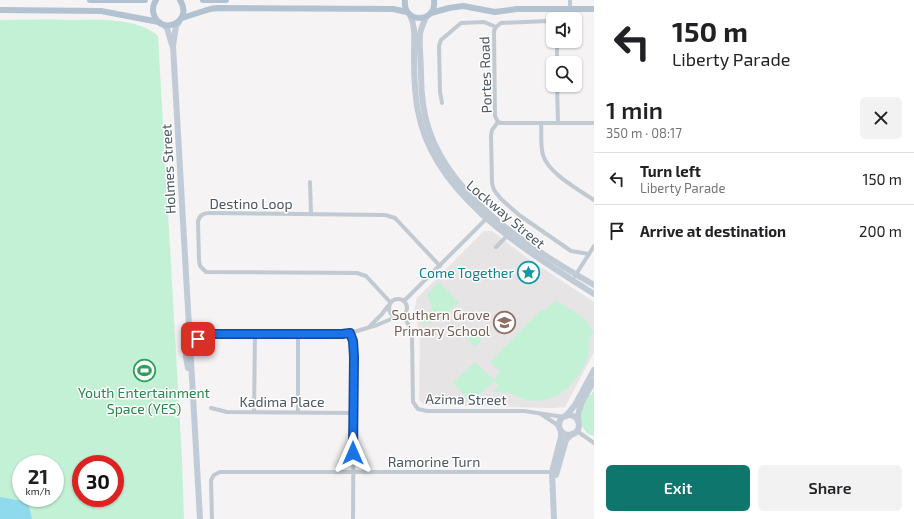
<!DOCTYPE html>
<html lang="en">
<head>
<meta charset="utf-8">
<style>
	:root { --surface:#fff; --page:#f2f2f2; --text:#202124; --muted:#757577; --line:#e0e0e0; --accent:#0f766e }
	body { margin:0; font-family:"Exo 2",sans-serif; background:var(--page); color:var(--text); height:100vh; display:flex; flex-direction:column; font-size:15px; white-space:nowrap }
	* { box-sizing:border-box; margin:0 }
	p { font-size:13px; color:var(--muted) }
	.icon { flex:none; width:22px; height:22px; fill:none; stroke:currentColor; stroke-width:2; stroke-linecap:round; stroke-linejoin:round }
	.map { position:relative; flex:1; overflow:hidden }
	.sheet { display:flex; flex-direction:column; background:var(--surface); width:320px }
	.sheet>* { flex:none }
	.guide { background:#fff; color:var(--text); overflow:hidden }
	.controls { position:absolute; left:546px; top:12px; display:grid; gap:8px }
	.controls a { display:grid; place-items:center; width:36px; height:36px; border-radius:6px; background:var(--surface); box-shadow:0 1px 3px #0004; font-size:20px }
	.speed { position:absolute; left:12px; top:455px; display:flex; gap:8px; font-size:20px; font-weight:700; text-align:center }
	.speed>* { display:grid; place-content:center; width:52px; height:52px; border-radius:50%; background:var(--surface); box-shadow:0 1px 3px #0004; line-height:1 }
	.speed small { font-size:10px; font-weight:400 }
	.speed .limit { border:6px solid #d22; background:#fff; color:#111 }
	.pin { position:absolute; display:grid; place-items:center; width:34px; height:34px; color:#fff; margin:-17px; border-radius:8px; box-shadow:0 2px 6px #0006 }
	.me { position:absolute; width:44px; margin:-22px; rotate:0deg; stroke-linejoin:round; filter:drop-shadow(0 0 3px #0008) }
	.turn { display:flex; align-items:center; gap:14px; height:84px; padding:0 12px; font-size:18px }
	.turn .icon { width:52px; height:52px; stroke-width:2.5 }
	.turn b { display:block; font-size:28px; line-height:34px }
	.round { display:grid; place-items:center; flex:none; width:42px; height:42px; border-radius:6px; background:var(--page) }
	.headline { display:flex; align-items:center; justify-content:space-between; height:68px; padding:0 12px }
	h1 { font-size:24px; font-weight:600; line-height:30px }
	.primary-button { display:flex; gap:8px; margin-top:auto; padding:8px 12px }
	.primary-button a { flex:1; height:46px; border-radius:6px; background:var(--accent); color:#fff; font-size:16px; font-weight:600; line-height:46px; text-align:center }
	.primary-button a+a { background:var(--page); color:var(--text) }
	ul { padding:0; list-style:none }
	li { display:flex; align-items:center; gap:12px; height:52px; padding:0 12px; border-top:1px solid var(--line) }
	li div { flex:1 }
	li b { display:block; font-size:15px }
	li em { font-style:normal }
	main { display:flex; flex:1; min-height:0 }
	.map>svg:first-child { display:block }
	.education { fill:#e6e4e5 }
	.green { fill:#c3f1d5; fill-rule:evenodd }
	.water { fill:#90daee }
	.lines { fill:none; stroke-linecap:round; stroke-linejoin:round }
	.street { stroke:#c1cad2; stroke-width:4 }
	.secondary { stroke:#c1cbd6; stroke-width:6 }
	.primary { stroke:#b3c2d1; stroke-width:6 }
	.route-casing { stroke:#114b97; stroke-width:10 }
	.route { stroke:#1a73e8; stroke-width:7 }
	.labels { text-anchor:middle; dominant-baseline:central; stroke-width:3; stroke-linejoin:round; paint-order:stroke }
	.street-label { font-size:14px; fill:#4a5661; stroke:#fff }
	.culture-label { font-size:14px; fill:#0d838f; stroke:#fff; text-anchor:end }
	.education-label { font-size:14px; fill:#785e54; stroke:#fff; text-anchor:end }
	.leisure-label { font-size:14px; fill:#27864d; stroke:#fff }
</style>
</head>
<body>
<main>
<div class="map">
<svg width="594" height="519" viewBox="0 0 594 519">
	<rect width="100%" height="100%" fill="#f5f3f3"/>
	<path class="education" d="M484,231H492L530,260L594,302V352L565,407L552,408L424,405L419,400L420,333L414,312L417,298Z"/>
	<g class="green">
		<path d="M0,20C22,20 44,19 65,20C94,20 136,16 158,36L182,459L184,519H0ZM21,464H55V498H21ZM81,464H115V498H81Z"/>
		<path d="M439,282L459,302L444,317H437L431,323H421L423,317C432,310 436,307 426,296Z"/>
		<path d="M556,300L584,318L594,333C586,338 590,347 588,356C580,381 557,405 528,400C521,399 515,394 508,393C503,392 497,392 492,392L499,385L494,381L472,403L453,383L475,362L494,380L500,372L490,362L542,309L544,311Z"/>
		<path d="M469,327L482,340L475,347L462,334Z"/>
		<path d="M594,390V436C589,435 587,433 584,429C577,417 584,405 589,395H591Z"/>
	</g>
	<path class="water" d="M0,497L22,501L29,506L32,519H0Z"/>
	<g class="lines">
		<g class="street">
			<path d="M570,9V0"/>
			<path d="M553,24L548,21L501,23L496,27L494,31L495,116L498,122L501,123H594"/>
			<path d="M557,41V63"/>
			<path d="M557,85L558,123"/>
			<path d="M442,103L440,92L439,46L441,40L461,23L484,22L496,27"/>
			<path d="M498,122L492,130L491,136L492,183L494,190L501,199L519,215L571,251L589,254"/>
			<path d="M541,123C542,133 540,145 543,155C548,173 579,190 594,200"/>
			<path d="M310,182L311,214"/>
			<path d="M496,247L508,235"/>
			<path d="M575,276L594,246"/>
			<circle cx="398" cy="308" r="9"/>
			<path d="M404,301L487,218"/>
			<path d="M390,302L366,276L357,273L206,272L200,266L199,260L198,221C200,215 203,213 210,213L385,215L395,218L440,266"/>
			<path d="M404,315L411,331L412,338L413,402L418,409L427,411H524L564,417"/>
			<path d="M189,323L194,328L209,334"/>
			<path d="M370,326L382,314L388,306"/>
			<path d="M351,333L353,344L354,357L353,519"/>
			<path d="M298,334V412"/>
			<path d="M192,349L196,340L209,334H347L377,325L396,317"/>
			<path d="M211,408L227,412L353,413"/>
			<path d="M254,412L255,334"/>
			<path d="M541,414L556,424L560,428"/>
			<path d="M577,431L594,443"/>
			<path d="M212,519L211,480L214,475L220,472H554"/>
		</g>
		<g class="secondary">
			<path d="M410,15C416,27 414,40 414,54C414,73 414,92 418,111C433,196 527,251 594,294"/>
			<path d="M426,17C424,22 421,28 420,34C419,47 421,61 421,74C421,93 423,112 429,130C453,201 533,250 594,285"/>
			<path d="M179,22L176,26L173,46L200,519"/>
			<path d="M164,25L167,28L172,45"/>
			<path d="M186,340V357L188,368"/>
			<circle cx="569" cy="425" r="10"/>
			<path d="M566,416L575,405L594,370"/>
			<path d="M578,421C577,406 587,394 594,381"/>
			<path d="M556,475L566,440L572,434"/>
			<path d="M554,519L552,472L561,437V431"/>
		</g>
		<g class="primary">
			<path d="M90,0H145"/>
			<path d="M156,0C153,5 152,10 154,15C161,36 194,22 180,0"/>
			<path d="M203,0H226"/>
			<path d="M405,0C402,24 437,24 434,0"/>
			<path d="M0,10L101,11L159,22"/>
			<path d="M431,13L449,8L463,6L495,12L517,9H594"/>
			<path d="M182,18L210,9L218,8L393,9L407,12"/>
		</g>
	</g>
	<g class="lines">
		<defs>
			<path id="route" d="M198,339L209,334H342L350,333L353,341L354,357L353,453"/>
		</defs>
		<use href="#route" class="route-casing"/>
		<use href="#route" class="route"/>
	</g>
	<defs>
		<symbol id="sight-ring" viewBox="-11 -11 22 22"><circle r="9.5" fill="#fff" stroke="#0f9aa8" stroke-width="1.5"/><path d="M0-6L1.8-2.2L6-1.7L2.9 1.2L3.7 5.4L0 3.3L-3.7 5.4L-2.9 1.2L-6-1.7L-1.8-2.2Z" fill="#0f9aa8"/></symbol>
		<symbol id="school-ring" viewBox="-11 -11 22 22"><circle r="9.5" fill="#fff" stroke="#8d6e63" stroke-width="1.5"/><path d="M0-5L7-2L0 1L-7-2ZM-4 1L0 2.5L4 1V4Q0 6-4 4Z" fill="#8d6e63"/></symbol>
		<symbol id="stadium-ring" viewBox="-11 -11 22 22"><circle r="9.5" fill="#fff" stroke="#2e9e5b" stroke-width="1.5"/><path d="M0-5a6.5 5 0 1 0 0 10a6.5 5 0 1 0 0-10ZM-3.5-1.8h7v3.6h-7Z" fill="#2e9e5b"/></symbol>
	</defs>
	<g fill-rule="evenodd">
		<use href="#sight-ring" x="516" y="260" width="25" height="25"/>
		<use href="#school-ring" x="492" y="310" width="25" height="25"/>
		<use href="#stadium-ring" x="132" y="358" width="25" height="25"/>
	</g>
	<g class="labels">
		<g class="street-label">
			<text transform="translate(485 75) rotate(-92)">Portes Road</text>
			<text transform="translate(168 169) rotate(-93)">Holmes Street</text>
			<text x="251" y="203">Destino Loop</text>
			<text transform="translate(506 214) rotate(40)">Lockway Street</text>
			<text transform="translate(466 399) rotate(1)">Azima Street</text>
			<text x="282" y="401">Kadima Place</text>
			<text x="434" y="461">Ramorine Turn</text>
		</g>
		<g class="culture-label">
			<text x="514" y="272">Come Together</text>
		</g>
		<g class="education-label">
			<text x="490" y="314">Southern Grove<tspan x="490" dy="16">Primary School</tspan></text>
		</g>
		<g class="leisure-label">
			<text x="144" y="392">Youth Entertainment<tspan x="144" dy="16">Space (YES)</tspan></text>
		</g>
	</g>
</svg>
<div class="controls">
<a><svg class="icon" aria-label="sound" viewBox="0 0 24 24"><path d="M4 9h4l5-4v14l-5-4H4zM17 9q2 3 0 6"/></svg></a>
<a><svg class="icon" aria-label="search" viewBox="0 0 24 24"><circle cx="10" cy="10" r="6"/><path d="M15 15l6 6"/></svg></a>
</div>
<div class="speed"><div>21<small>km/h</small></div><div class="limit">30</div></div>
<div class="pin" style="left:198px;top:339px;background:#d93025"><svg class="icon" aria-label="arrive" viewBox="0 0 24 24"><path d="M6 21V4h12l-3 4 3 4H6"/></svg></div>
<svg class="me" style="left:353px;top:453px" viewBox="-20 -20 40 40"><path d="M0-17L14 15 0 8-14 15z" fill="#1a73e8" stroke="#fff" stroke-width="4"/></svg>
</div>
<section class="sheet">
<div class="guide">
<div class="turn"><svg class="icon" aria-label="left" viewBox="0 0 24 24"><path d="M17 20v-9H6M10 6l-5 5 5 5"/></svg><div><b>150 m</b>Liberty Parade</div></div>
</div>
<div class="headline"><div><h1>1 min</h1><p>350 m · 08:17</p></div><a class="round"><svg class="icon" aria-label="close" viewBox="0 0 24 24"><path d="M6 6l12 12M18 6L6 18"/></svg></a></div>
<ul>
<li><svg class="icon" aria-label="left" viewBox="0 0 24 24"><path d="M17 20v-9H6M10 6l-5 5 5 5"/></svg><div><b>Turn left</b><p>Liberty Parade</p></div><em>150 m</em></li>
<li><svg class="icon" aria-label="arrive" viewBox="0 0 24 24"><path d="M6 21V4h12l-3 4 3 4H6"/></svg><div><b>Arrive at destination</b></div><em>200 m</em></li>
</ul>
<div class="primary-button"><a>Exit</a><a>Share</a></div>
</section>
</main>
</body>
</html>
